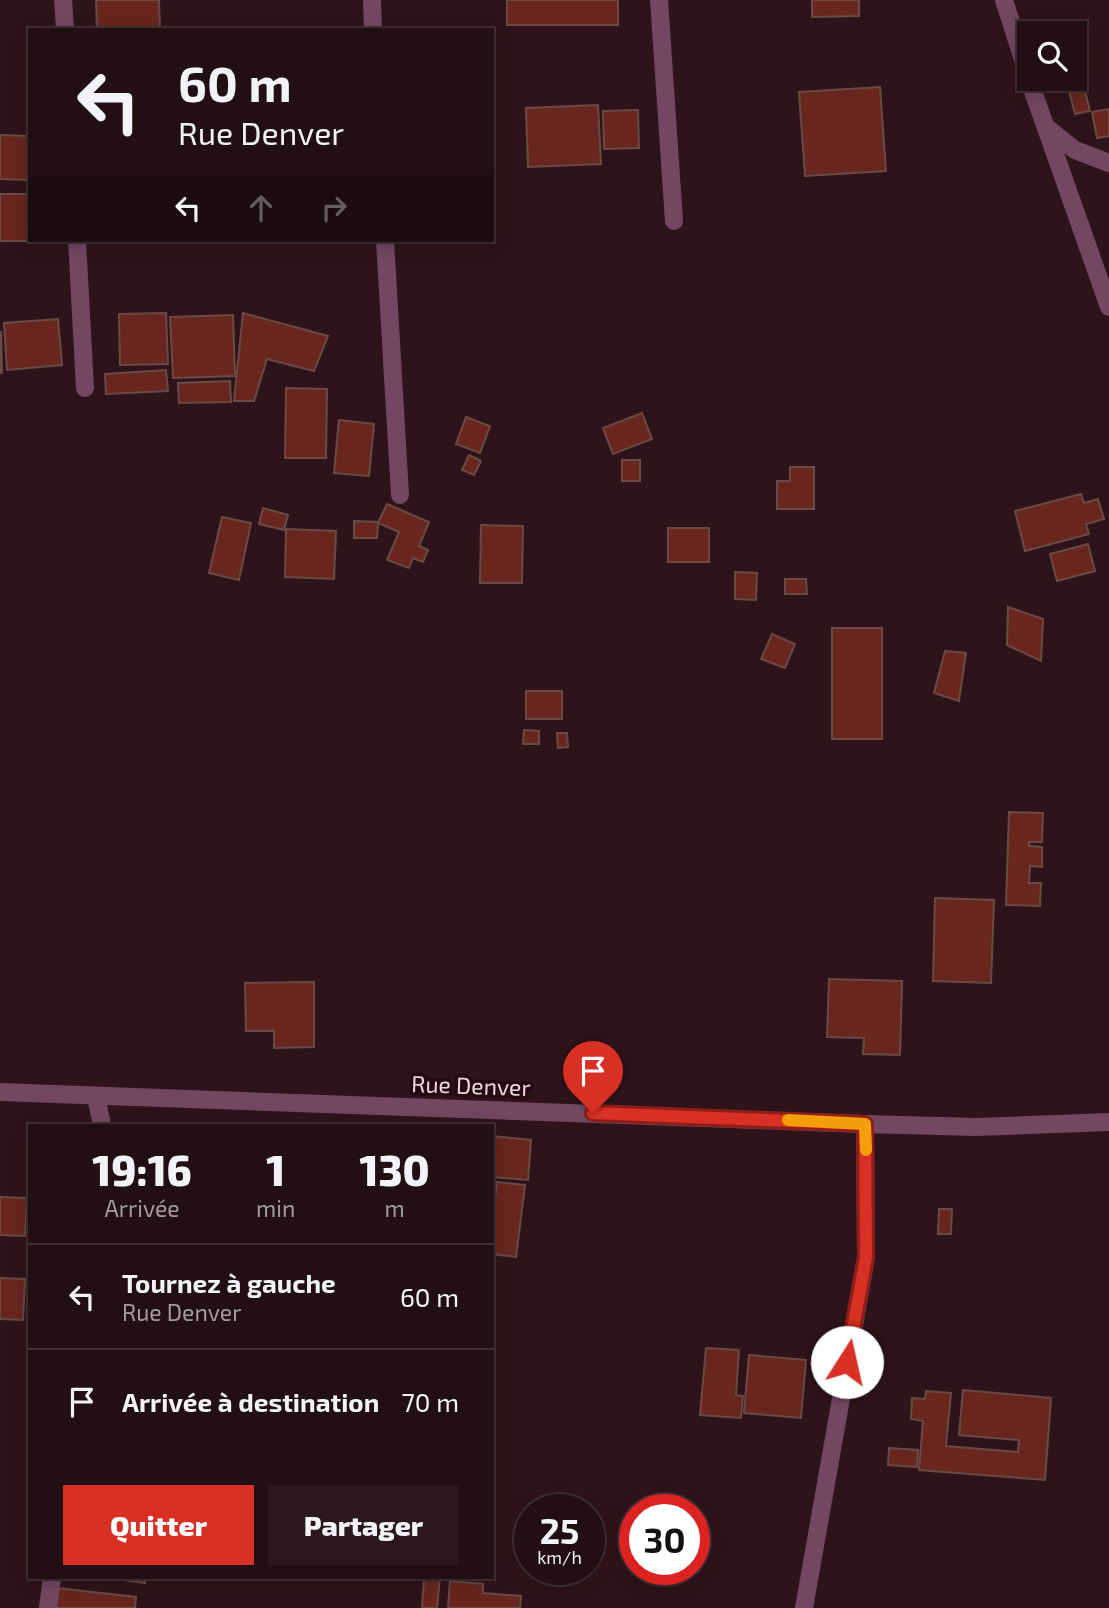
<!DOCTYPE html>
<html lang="fr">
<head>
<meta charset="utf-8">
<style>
	:root { --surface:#220f14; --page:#2a181d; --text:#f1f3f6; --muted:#a29ca0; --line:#3f2f34; --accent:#d93025 }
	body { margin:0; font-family:"Exo 2",sans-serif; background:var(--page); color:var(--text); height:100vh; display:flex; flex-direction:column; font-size:26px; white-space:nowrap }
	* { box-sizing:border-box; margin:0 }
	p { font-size:23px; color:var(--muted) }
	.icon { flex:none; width:38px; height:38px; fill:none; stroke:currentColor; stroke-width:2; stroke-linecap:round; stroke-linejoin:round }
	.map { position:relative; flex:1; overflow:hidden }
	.sheet { position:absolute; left:28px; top:1124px; width:466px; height:455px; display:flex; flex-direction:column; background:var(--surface); border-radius:0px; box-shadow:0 4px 18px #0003,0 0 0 2px var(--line) }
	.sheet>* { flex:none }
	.banner { position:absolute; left:28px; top:28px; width:466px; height:214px; border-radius:0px; box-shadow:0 4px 18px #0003,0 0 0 2px var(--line); background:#220f14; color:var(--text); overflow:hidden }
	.tools { position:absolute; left:1017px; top:21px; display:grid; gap:14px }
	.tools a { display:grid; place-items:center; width:70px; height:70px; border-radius:0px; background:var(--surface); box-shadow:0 4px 18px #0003,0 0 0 2px var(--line); font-size:35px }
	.speed { position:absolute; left:514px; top:1494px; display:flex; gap:14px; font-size:35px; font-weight:700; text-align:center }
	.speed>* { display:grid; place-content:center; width:91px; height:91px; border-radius:50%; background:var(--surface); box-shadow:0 4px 18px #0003,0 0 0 2px var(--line); line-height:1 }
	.speed small { font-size:18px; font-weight:400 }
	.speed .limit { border:10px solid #d22; background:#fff; color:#111 }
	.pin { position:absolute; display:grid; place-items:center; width:60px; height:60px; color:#fff; margin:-72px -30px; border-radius:50% 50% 50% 0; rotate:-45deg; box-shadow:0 0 7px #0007 }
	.pin .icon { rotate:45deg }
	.me { position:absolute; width:77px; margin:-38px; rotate:10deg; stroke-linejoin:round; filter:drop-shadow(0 0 5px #0008) }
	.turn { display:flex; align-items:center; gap:24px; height:147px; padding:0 35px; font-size:32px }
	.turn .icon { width:91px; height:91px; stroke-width:2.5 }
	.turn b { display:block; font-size:49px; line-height:60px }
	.lanes { display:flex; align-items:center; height:66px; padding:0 35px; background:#0003; justify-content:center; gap:35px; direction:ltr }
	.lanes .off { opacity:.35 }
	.eta { display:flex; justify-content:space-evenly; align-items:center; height:119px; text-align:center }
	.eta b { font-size:42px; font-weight:800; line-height:49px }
	.cta { display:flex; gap:14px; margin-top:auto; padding:14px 35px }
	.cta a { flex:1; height:80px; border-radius:0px; background:var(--accent); color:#fff; font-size:28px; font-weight:800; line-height:80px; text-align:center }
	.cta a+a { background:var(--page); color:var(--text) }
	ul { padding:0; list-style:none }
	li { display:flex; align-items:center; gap:21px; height:105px; padding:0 35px; border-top:2px solid var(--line) }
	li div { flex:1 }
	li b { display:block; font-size:26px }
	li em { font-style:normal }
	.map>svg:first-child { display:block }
	.building { fill:#68261f; stroke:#694a45; stroke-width:2 }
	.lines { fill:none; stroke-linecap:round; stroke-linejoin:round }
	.minor { stroke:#734762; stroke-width:18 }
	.route-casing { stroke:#8d1f18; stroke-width:18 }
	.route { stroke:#d93025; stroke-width:12 }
	.slow { stroke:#f59e0b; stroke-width:12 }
	.labels { text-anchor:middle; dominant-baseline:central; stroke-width:7; stroke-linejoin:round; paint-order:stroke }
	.street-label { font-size:23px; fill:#ecd8dc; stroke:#240b11 }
</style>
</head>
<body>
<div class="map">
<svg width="1109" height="1608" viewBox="0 0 1109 1608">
	<rect width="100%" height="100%" fill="#2e141a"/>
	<g class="building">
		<path d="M96,0H159L160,28L97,29Z"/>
		<rect x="507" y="0" width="111" height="25"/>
		<path d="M812,0H859V16L812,17Z"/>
		<path d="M1083,83L1090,111L1075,114L1068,87Z"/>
		<path d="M880,87L886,171L805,176L799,92Z"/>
		<path d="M598,105L601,164L528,167L526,108Z"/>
		<path d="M1109,109V136L1097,138L1092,112Z"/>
		<path d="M638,110L639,148L604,149L603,111Z"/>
		<path d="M0,135L30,136V180L0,179Z"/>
		<path d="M0,194H30V240L48,241H0Z"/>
		<path d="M166,313L168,364L120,365L119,314Z"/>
		<path d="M243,313L328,336L314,371L267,359L254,401H234Z"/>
		<path d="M233,315L235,376L173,378L170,317Z"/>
		<path d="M58,319L62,365L7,370L4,323Z"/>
		<path d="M0,332H1L2,373H0Z"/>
		<path d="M166,370L168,391L106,394L105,374Z"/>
		<path d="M230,381L231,402L179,403L178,383Z"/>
		<path d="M286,388L327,389L326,458H285Z"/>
		<path d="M642,413L652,439L613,454L603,428Z"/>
		<path d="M466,417L490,426L480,453L456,444Z"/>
		<path d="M339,420L374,424L369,476L334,473Z"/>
		<path d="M469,455L481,461L474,475L462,470Z"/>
		<rect x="622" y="460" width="18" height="21"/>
		<path d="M790,467H814V509H777V481H790Z"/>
		<path d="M1081,494L1084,503L1098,499L1104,519L1086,524L1089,534L1025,551L1015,511Z"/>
		<path d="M387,504L429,522L419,546L428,550L423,562L413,558L409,568L387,560L399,532L378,523Z"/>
		<path d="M263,508L288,515L284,530L259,524Z"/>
		<path d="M222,517L251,523L239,580L209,573Z"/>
		<path d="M354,521L378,522L377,538H354Z"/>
		<path d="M481,525L523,526L522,583H480Z"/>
		<rect x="668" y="528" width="41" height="34"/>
		<path d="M286,529L336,531L334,579L285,577Z"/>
		<path d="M1088,544L1095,571L1057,581L1050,554Z"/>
		<path d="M735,572L757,573L756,600L735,599Z"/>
		<path d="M785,579H806L807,594H785Z"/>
		<path d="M1008,607L1043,619L1041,661L1007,645Z"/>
		<rect x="832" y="628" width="50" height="111"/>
		<path d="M772,634L795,644L785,668L761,659Z"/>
		<path d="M945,651L966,653L959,701L934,693Z"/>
		<rect x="526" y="691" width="36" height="28"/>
		<path d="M524,730L539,731V744H523Z"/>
		<path d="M557,733H567L568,747L558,748Z"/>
		<path d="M1009,812L1043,813L1042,842H1029V846L1042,847V867L1030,866L1029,883H1041L1040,906L1006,905Z"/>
		<path d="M935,898L994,900L991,983L933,981Z"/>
		<path d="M829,979L902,981L900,1055L863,1054L864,1038L827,1037Z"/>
		<path d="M314,982V1047L274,1048V1031H246L245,983Z"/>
		<path d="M492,1136L531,1140L528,1180L492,1177Z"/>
		<path d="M497,1182L525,1185L516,1257L492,1254V1206H494Z"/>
		<path d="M0,1197L27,1198L25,1236L0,1235Z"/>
		<path d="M939,1209H952L951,1234H938Z"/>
		<path d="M0,1278L25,1279L23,1320L0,1319Z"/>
		<path d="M706,1348L739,1350L736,1395L743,1396L741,1418L700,1415Z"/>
		<path d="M749,1355L806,1360L801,1418L744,1413Z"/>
		<path d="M963,1390L1051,1398L1045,1480L919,1470L923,1421L911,1419L912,1398L925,1399L926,1391L951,1393L946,1446L1018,1452L1019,1440L959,1435Z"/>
		<path d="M889,1448L918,1450L917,1467L888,1465Z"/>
		<path d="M103,1577H145V1583Z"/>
		<path d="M424,1577H440L437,1608H422Z"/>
		<path d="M450,1581L483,1584V1593L521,1596L520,1608H448Z"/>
		<path d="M57,1588L136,1597L135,1608H55Z"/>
	</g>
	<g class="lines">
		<g class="minor">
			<path d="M63,0L65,30"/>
			<path d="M372,0L373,30"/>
			<path d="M659,0L674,221"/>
			<path d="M1004,0L1034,94L1109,307"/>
			<path d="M1046,127L1075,150L1109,163"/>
			<path d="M77,240L85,388"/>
			<path d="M385,240L400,495"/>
			<path d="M0,1092L865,1124L976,1127L1109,1122"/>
			<path d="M96,1097L102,1125"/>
			<path d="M48,1608L52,1577"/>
			<path d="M804,1608L866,1257L865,1124"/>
		</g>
	</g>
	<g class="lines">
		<defs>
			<path id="route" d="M593,1113L865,1124L866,1257L847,1362"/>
		</defs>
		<use href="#route" class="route-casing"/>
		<use href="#route" class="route"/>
		<path class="slow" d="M788,1120L865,1124L866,1150"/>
	</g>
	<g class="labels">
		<g class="street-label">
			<text transform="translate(471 1085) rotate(2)">Rue Denver</text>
		</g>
	</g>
</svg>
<div class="tools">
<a><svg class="icon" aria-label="search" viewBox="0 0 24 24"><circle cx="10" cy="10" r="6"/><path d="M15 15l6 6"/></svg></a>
</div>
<div class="speed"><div>25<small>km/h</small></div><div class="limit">30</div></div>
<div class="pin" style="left:593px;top:1113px;background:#d93025"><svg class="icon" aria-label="arrive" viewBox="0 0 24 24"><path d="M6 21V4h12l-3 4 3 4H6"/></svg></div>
<svg class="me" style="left:847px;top:1362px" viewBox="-20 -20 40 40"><circle r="19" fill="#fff"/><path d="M0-13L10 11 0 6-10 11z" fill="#d93025"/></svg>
<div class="banner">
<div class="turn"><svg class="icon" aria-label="left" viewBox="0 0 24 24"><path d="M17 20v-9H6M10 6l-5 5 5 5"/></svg><div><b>60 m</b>Rue Denver</div></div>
<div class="lanes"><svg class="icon" aria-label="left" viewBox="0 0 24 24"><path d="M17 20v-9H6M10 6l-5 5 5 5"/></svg><svg class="icon off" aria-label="ahead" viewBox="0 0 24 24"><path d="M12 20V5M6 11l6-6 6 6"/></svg><svg class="icon off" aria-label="right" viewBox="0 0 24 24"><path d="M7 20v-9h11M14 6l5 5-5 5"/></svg></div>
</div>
<section class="sheet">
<div class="eta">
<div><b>19:16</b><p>Arrivée</p></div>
<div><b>1</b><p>min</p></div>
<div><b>130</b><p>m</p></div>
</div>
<ul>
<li><svg class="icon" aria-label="left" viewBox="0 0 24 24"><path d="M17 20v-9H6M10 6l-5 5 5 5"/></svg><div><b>Tournez à gauche</b><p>Rue Denver</p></div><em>60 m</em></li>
<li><svg class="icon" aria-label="arrive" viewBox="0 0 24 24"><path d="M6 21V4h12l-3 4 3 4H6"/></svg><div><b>Arrivée à destination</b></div><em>70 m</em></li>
</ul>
<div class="cta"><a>Quitter</a><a>Partager</a></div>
</section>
</div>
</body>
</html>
